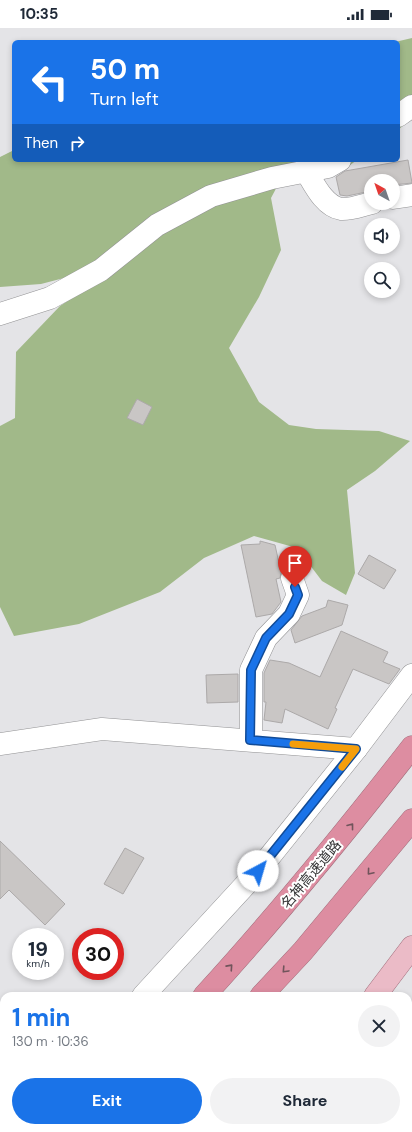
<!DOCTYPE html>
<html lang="en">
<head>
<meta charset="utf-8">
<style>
	:root { --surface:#fff; --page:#f2f2f3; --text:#1f2937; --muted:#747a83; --accent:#1a73e8 }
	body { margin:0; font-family:"DM Sans","Noto Sans JP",sans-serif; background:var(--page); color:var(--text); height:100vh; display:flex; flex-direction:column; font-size:15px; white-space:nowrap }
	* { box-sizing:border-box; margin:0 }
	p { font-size:13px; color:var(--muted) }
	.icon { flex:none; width:22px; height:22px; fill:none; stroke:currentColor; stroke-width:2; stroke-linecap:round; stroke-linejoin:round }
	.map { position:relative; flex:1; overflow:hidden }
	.drawer { position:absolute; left:0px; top:964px; width:412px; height:140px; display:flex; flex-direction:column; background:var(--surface); border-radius:12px 12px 0 0; box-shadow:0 2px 6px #0003 }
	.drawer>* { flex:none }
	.guide { position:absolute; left:12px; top:12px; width:388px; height:122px; border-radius:6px; box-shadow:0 2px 6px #0003; background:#1a73e8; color:#fff; overflow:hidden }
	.needle { width:26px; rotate:320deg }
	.controls { position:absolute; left:364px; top:146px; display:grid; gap:8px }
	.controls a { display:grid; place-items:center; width:36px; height:36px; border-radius:50%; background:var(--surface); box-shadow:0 2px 6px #0003; font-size:20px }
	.speed { position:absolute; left:12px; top:900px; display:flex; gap:8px; font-size:20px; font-weight:700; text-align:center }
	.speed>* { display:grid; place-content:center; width:52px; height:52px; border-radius:50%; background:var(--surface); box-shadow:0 2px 6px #0003; line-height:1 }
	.speed small { font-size:10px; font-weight:400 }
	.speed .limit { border:6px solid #d22; background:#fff; color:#111 }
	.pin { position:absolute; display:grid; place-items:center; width:34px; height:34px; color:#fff; margin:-41px -17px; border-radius:50% 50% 50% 0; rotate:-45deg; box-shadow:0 0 4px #0007 }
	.pin .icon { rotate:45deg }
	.me { position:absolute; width:44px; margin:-22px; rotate:39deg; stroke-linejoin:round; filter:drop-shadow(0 0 3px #0008) }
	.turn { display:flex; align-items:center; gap:14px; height:84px; padding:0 12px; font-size:18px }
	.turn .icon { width:52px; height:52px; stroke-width:2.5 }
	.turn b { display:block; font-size:28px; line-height:34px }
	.then { display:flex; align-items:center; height:38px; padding:0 12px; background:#0003; gap:8px; font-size:15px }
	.round { display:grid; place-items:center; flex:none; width:42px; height:42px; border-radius:21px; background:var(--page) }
	.summary { display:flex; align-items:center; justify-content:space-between; height:68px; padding:0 12px }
	h1 { font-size:24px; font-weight:700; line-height:30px; color:var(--accent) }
	.action { display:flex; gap:8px; margin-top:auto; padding:8px 12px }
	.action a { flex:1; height:46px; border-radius:24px; background:var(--accent); color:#fff; font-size:16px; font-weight:700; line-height:46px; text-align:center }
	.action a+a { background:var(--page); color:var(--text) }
	.status { display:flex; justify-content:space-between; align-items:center; height:28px; padding:0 20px; background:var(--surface); direction:ltr }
	.status svg { height:11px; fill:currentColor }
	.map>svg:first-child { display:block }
	.forest { fill:#a1b989 }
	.building { fill:#c9c6c5; stroke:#aca9a9 }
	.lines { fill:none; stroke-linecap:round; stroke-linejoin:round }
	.minor-casing { stroke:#929294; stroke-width:23 }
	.major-casing { stroke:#a26e7c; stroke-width:23 }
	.highway-casing { stroke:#a26e7c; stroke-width:23 }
	.minor { stroke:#fff; stroke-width:22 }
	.major { stroke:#ebbbc7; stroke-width:22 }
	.highway { stroke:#dd8da1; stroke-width:22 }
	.oneway { stroke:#70545b }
	.route-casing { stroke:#114b97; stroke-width:10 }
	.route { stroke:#1a73e8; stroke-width:7 }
	.slow { stroke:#f59e0b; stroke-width:7 }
	.labels { text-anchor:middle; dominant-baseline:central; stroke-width:4; stroke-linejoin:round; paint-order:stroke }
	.street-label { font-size:14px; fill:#353536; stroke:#fff }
</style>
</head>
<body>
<div class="status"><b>10:35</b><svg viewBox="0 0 49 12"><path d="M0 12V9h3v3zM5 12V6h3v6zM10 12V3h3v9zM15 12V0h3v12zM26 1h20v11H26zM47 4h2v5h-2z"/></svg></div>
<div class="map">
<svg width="412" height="1104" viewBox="0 0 412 1104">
	<rect width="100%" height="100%" fill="#e4e4e7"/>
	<g class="forest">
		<path d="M412,10V90L398,102V14H395Z"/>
		<path d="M14,122V132H357L346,140H287L271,170L281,222L259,269L229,320L259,374L289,397L316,401L379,403L410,413L375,443L347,462L355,545L346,567L322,553L297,520L254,508L204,530L160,564L79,596L14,608L0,579V398L15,390L16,324L60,278L101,251L106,239L41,256L0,259V129Z"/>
	</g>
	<g class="building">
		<path d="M408,132L412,155L393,157V153H371V163L347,168L340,167L336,149L345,143Z"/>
		<path d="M137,371L152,379L143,397L127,390Z"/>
		<path d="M260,513L275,517L281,544L280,550L276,551L281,574L272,586L256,589L241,517L260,516Z"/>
		<path d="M369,527L396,542L384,561L358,546Z"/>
		<path d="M328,572L348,577L342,597L295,615L291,602L302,588L326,579Z"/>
		<path d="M341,603L388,624L383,634L400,641L389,656L353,641L335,680L337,681L328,701L285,681L282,695L264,692L266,674H264V645L270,632L289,635L320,649Z"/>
		<path d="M238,646V674L207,675L206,647Z"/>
		<path d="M0,813L65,876L45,897L9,862L0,871Z"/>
		<path d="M125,820L144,830L123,866L104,856Z"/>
	</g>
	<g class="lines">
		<defs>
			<g id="minor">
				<path d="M398,88L412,78"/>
				<path d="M306,143C314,156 324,178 341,181C350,182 363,177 372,175"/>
				<path d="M393,170L412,167"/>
				<path d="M0,286L50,270L101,242L157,197L211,168L272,150L328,139L340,132"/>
				<path d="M251,712V642L266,610L289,586L298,567L292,550"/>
				<path d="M0,716L102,701L356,721"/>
				<path d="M143,968L258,843L356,721L412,647"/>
				<path d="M408,1089L412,1094"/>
				<path d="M11,1104L15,1100"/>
			</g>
			<g id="major">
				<path d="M375,968L412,919"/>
				<path d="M239,1104L243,1100"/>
			</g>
			<g id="highway">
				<path d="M204,968C277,888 345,805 412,719"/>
				<path d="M261,968L303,923L412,792"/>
				<path d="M71,1104L75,1100"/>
				<path d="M131,1104L135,1100"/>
			</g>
		</defs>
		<use href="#minor" class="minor-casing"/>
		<use href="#major" class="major-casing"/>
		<use href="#highway" class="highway-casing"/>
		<use href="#minor" class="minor"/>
		<use href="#major" class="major"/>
		<use href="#highway" class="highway"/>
	</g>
	<defs><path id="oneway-chevron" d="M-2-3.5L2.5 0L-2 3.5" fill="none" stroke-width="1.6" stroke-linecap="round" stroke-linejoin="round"/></defs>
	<g class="oneway">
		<use href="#oneway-chevron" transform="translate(351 798) rotate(-52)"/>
		<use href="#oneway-chevron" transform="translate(370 844) rotate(130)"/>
		<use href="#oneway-chevron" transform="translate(230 939) rotate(-48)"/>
		<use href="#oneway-chevron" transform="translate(285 942) rotate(133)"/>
	</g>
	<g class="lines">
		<defs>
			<path id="route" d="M258,843L356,721L250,712L251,642L266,610L289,586L298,567L295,559"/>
		</defs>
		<use href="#route" class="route-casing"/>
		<use href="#route" class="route"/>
		<path class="slow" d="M293,716L356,721L342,739"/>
	</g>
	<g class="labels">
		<g class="street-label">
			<text transform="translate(311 846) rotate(-50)">名神高速道路</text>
		</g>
	</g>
</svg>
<div class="controls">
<a><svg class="needle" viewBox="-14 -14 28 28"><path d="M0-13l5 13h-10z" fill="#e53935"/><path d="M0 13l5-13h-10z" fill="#747a83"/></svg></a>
<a><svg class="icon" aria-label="sound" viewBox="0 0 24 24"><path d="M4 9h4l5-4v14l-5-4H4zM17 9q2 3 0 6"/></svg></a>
<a><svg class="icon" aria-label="search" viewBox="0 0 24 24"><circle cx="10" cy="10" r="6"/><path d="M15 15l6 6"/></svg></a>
</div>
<div class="speed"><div>19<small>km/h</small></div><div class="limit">30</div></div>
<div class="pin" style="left:295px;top:559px;background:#d93025"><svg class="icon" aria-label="arrive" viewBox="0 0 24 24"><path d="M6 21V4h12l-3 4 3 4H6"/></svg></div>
<svg class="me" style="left:258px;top:843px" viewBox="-20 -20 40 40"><circle r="19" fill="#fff"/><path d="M0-13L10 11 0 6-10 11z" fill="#1a73e8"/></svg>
<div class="guide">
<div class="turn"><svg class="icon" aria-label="left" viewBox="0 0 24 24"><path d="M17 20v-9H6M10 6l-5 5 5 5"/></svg><div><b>50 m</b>Turn left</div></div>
<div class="then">Then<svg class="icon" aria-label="right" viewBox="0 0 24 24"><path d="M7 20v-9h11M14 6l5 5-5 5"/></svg></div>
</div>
<section class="drawer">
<div class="summary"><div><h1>1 min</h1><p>130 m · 10:36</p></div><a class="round"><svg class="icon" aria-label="close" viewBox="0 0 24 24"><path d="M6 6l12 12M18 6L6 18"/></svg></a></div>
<div class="action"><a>Exit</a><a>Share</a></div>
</section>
</div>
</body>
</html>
